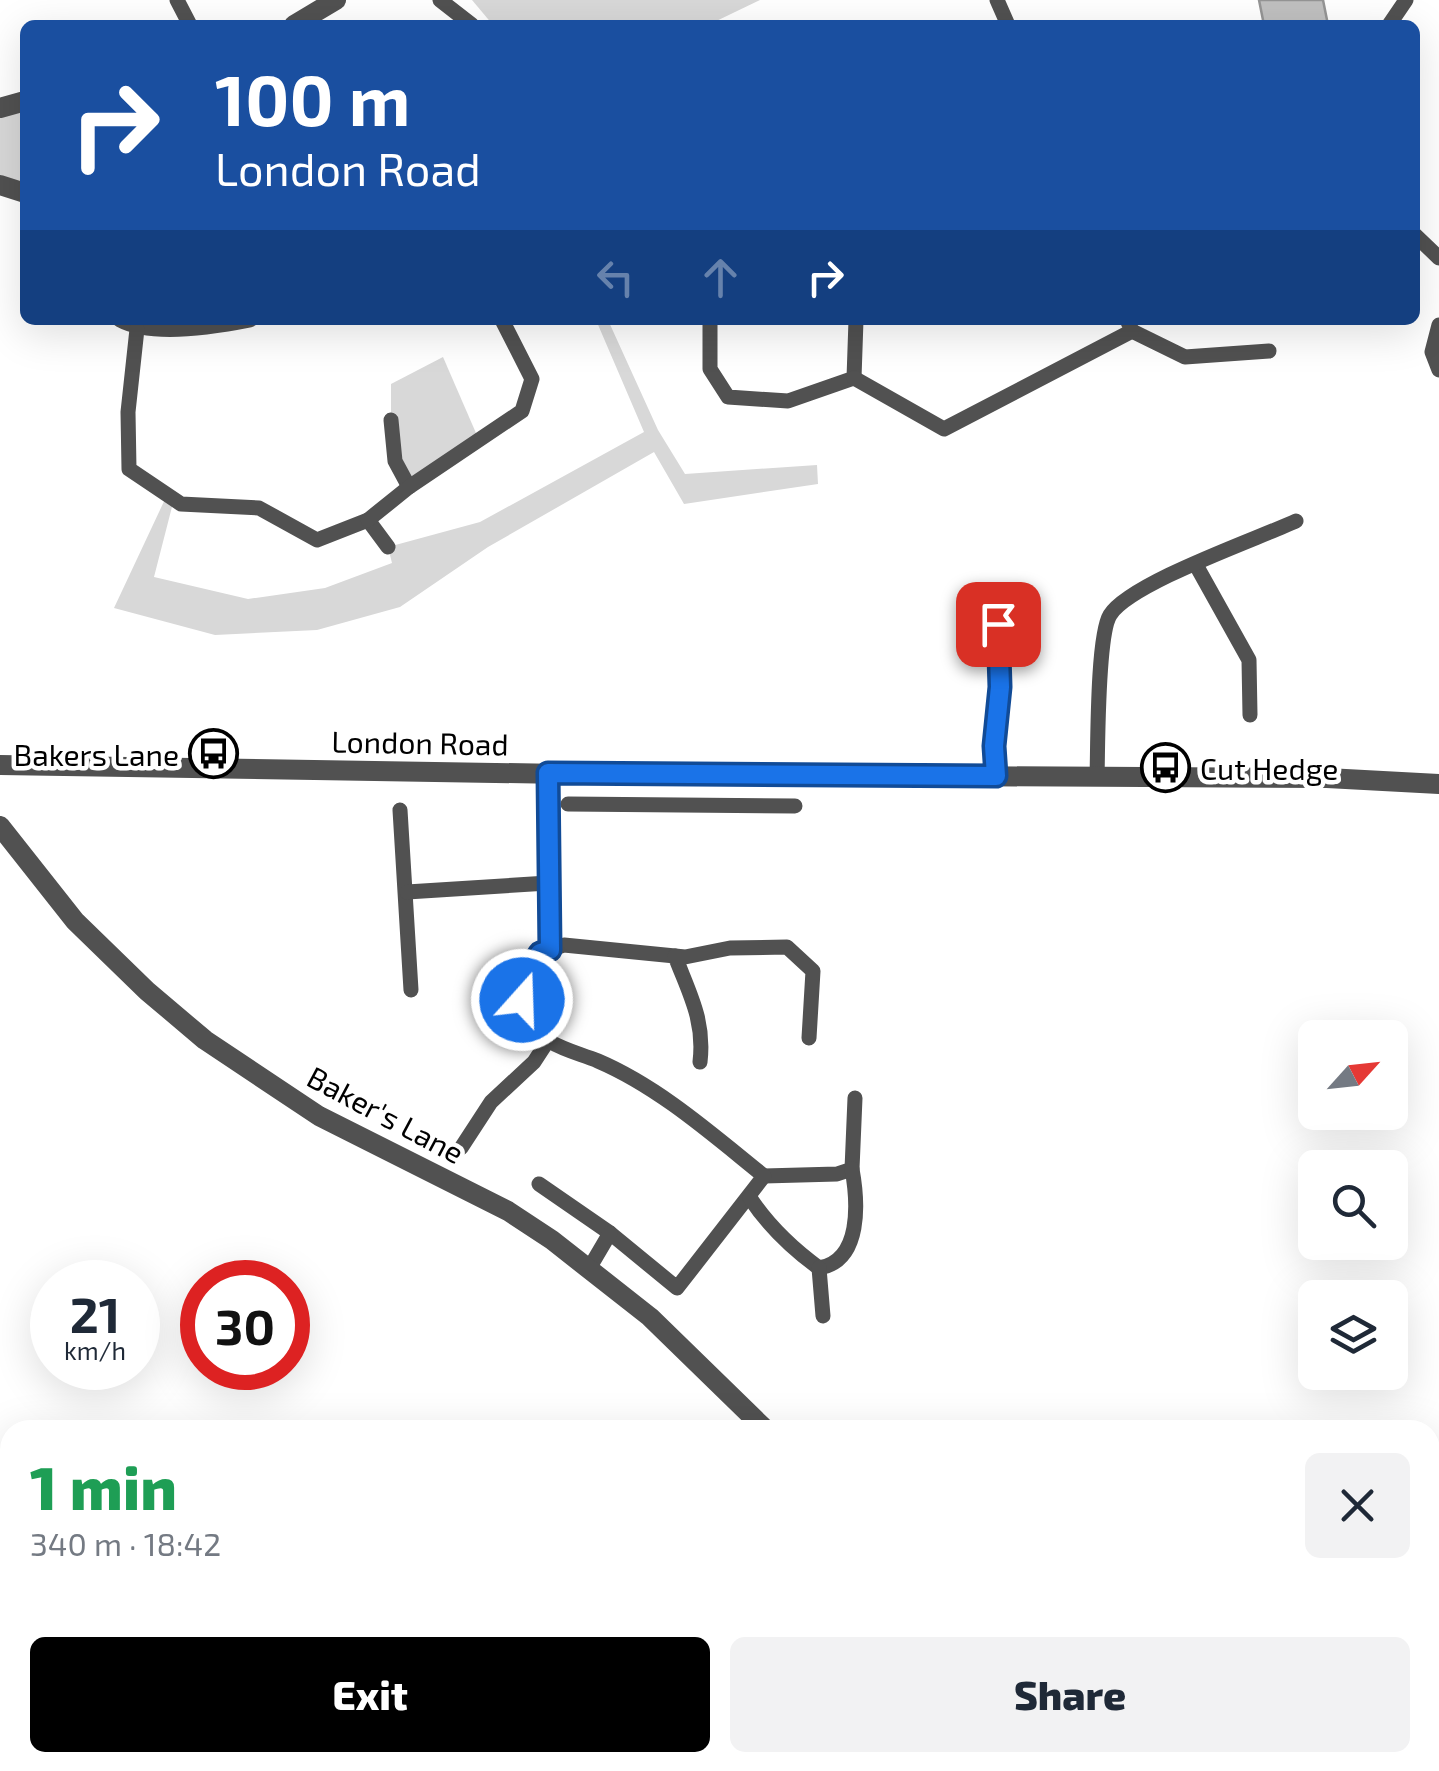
<!DOCTYPE html>
<html lang="en">
<head>
<meta charset="utf-8">
<style>
	:root { --surface:#fff; --page:#f2f2f3; --text:#1f2937; --muted:#747a83; --accent:#000 }
	body { margin:0; font-family:"Exo 2",sans-serif; background:var(--page); color:var(--text); height:100vh; display:flex; flex-direction:column; font-size:38px; white-space:nowrap }
	* { box-sizing:border-box; margin:0 }
	p { font-size:32px; color:var(--muted) }
	.icon { flex:none; width:55px; height:55px; fill:none; stroke:currentColor; stroke-width:2; stroke-linecap:round; stroke-linejoin:round }
	.map { position:relative; flex:1; overflow:hidden }
	.drawer { position:absolute; left:0px; top:1420px; width:1440px; height:352px; display:flex; flex-direction:column; background:var(--surface); border-radius:30px 30px 0 0; box-shadow:0 10px 40px #0002 }
	.drawer>* { flex:none }
	.banner { position:absolute; left:20px; top:20px; width:1400px; height:305px; border-radius:15px; box-shadow:0 10px 40px #0002; background:#1a4fa0; color:#fff; overflow:hidden }
	.needle { width:65px; rotate:63deg }
	.tools { position:absolute; left:1298px; top:1020px; display:grid; gap:20px }
	.tools a { display:grid; place-items:center; width:110px; height:110px; border-radius:15px; background:var(--surface); box-shadow:0 10px 40px #0002; font-size:50px }
	.speed { position:absolute; left:30px; top:1260px; display:flex; gap:20px; font-size:50px; font-weight:700; text-align:center }
	.speed>* { display:grid; place-content:center; width:130px; height:130px; border-radius:50%; background:var(--surface); box-shadow:0 10px 40px #0002; line-height:1 }
	.speed small { font-size:25px; font-weight:400 }
	.speed .limit { border:15px solid #d22; background:#fff; color:#111 }
	.pin { position:absolute; display:grid; place-items:center; width:85px; height:85px; color:#fff; margin:-42px; border-radius:20px; box-shadow:0 5px 15px #0006 }
	.me { position:absolute; width:110px; margin:-55px; rotate:20deg; stroke-linejoin:round; filter:drop-shadow(0 0 8px #0008) }
	.turn { display:flex; align-items:center; gap:35px; height:210px; padding:0 30px; font-size:45px }
	.turn .icon { width:130px; height:130px; stroke-width:2.5 }
	.turn b { display:block; font-size:70px; line-height:85px }
	.lanes { display:flex; align-items:center; height:95px; padding:0 30px; background:#0003; justify-content:center; gap:50px; direction:ltr }
	.lanes .off { opacity:.35 }
	.round { display:grid; place-items:center; flex:none; width:105px; height:105px; border-radius:15px; background:var(--page) }
	.overview { display:flex; align-items:center; justify-content:space-between; height:170px; padding:0 30px }
	h1 { font-size:60px; font-weight:800; line-height:75px; color:#1e9e55 }
	.action { display:flex; gap:20px; margin-top:auto; padding:20px 30px }
	.action a { flex:1; height:115px; border-radius:15px; background:var(--accent); color:#fff; font-size:40px; font-weight:800; line-height:115px; text-align:center }
	.action a+a { background:var(--page); color:var(--text) }
	.map>svg:first-child { display:block }
	.green { fill:#d8d8d8 }
	.building { fill:#c0c0c0; stroke:#959595; stroke-width:2.5 }
	.lines { fill:none; stroke-linecap:round; stroke-linejoin:round }
	.minor { stroke:#515151; stroke-width:15 }
	.tertiary { stroke:#515151; stroke-width:20 }
	.route-casing { stroke:#114b97; stroke-width:25 }
	.route { stroke:#1a73e8; stroke-width:18 }
	.labels { text-anchor:middle; dominant-baseline:central; stroke-width:9; stroke-linejoin:round; paint-order:stroke }
	.street-label { font-size:30px; fill:#000; stroke:#fff }
	.poi-label { font-size:30px; fill:#000; stroke:#fff; text-anchor:end }
</style>
</head>
<body>
<div class="map">
<svg width="1439" height="1771" viewBox="0 0 1439 1771">
	<rect width="100%" height="100%" fill="#fff"/>
	<g class="green">
		<path d="M472,0H760L708,25H493Z"/>
		<path d="M25,103V191L0,182V112Z"/>
		<path d="M596,320H608L658,430L685,474L817,465L818,484L684,504L654,452L488,547L400,607L317,630L215,635L114,608L167,495L174,499L154,577L248,599L325,588L392,563L388,547L480,522L644,432Z"/>
		<path d="M443,357L479,440L409,487L391,420V384Z"/>
	</g>
	<path class="building" d="M1259,0H1323L1328,25H1264Z"/>
	<g class="lines">
		<g class="minor">
			<path d="M177,0L190,25"/>
			<path d="M440,0L472,25"/>
			<path d="M997,0L1008,25"/>
			<path d="M1389,25L1406,0"/>
			<path d="M1415,235L1439,258"/>
			<path d="M120,320C151,337 215,327 250,320"/>
			<path d="M710,320V369L728,397L788,401L854,378L856,320"/>
			<path d="M1439,325L1432,352L1439,370"/>
			<path d="M137,329L128,412L129,469L181,504L259,508L317,540L368,520L388,547"/>
			<path d="M1132,331L1185,357L1269,351"/>
			<path d="M854,378L944,429L1132,331L1127,320"/>
			<path d="M391,420L395,461L409,487"/>
			<path d="M368,520L409,487L522,411L532,379L502,320"/>
			<path d="M1196,565L1249,660L1250,715"/>
			<path d="M997,776L995,729L1000,687L998,624L1000,610L1014,597"/>
			<path d="M1097,777C1098,747 1097,636 1110,615C1130,583 1257,539 1296,521"/>
			<path d="M568,804L795,806"/>
			<path d="M400,810L411,990"/>
			<path d="M407,892L548,883"/>
			<path d="M550,950L564,945L675,956C689,993 705,1020 700,1062"/>
			<path d="M675,956L685,957L730,948L787,947L813,971L809,1038"/>
			<path d="M461,1148L491,1102L534,1062L547,1042"/>
			<path d="M764,1176L837,1174L852,1169L855,1098"/>
			<path d="M539,1184L610,1233L677,1288L764,1176C713,1135 659,1087 598,1061C571,1050 542,1046 528,1018C516,992 527,974 540,953L550,950L548,773"/>
			<path d="M750,1198C768,1225 793,1249 819,1268C862,1261 858,1202 852,1169"/>
			<path d="M590,1267L610,1233"/>
			<path d="M819,1268L823,1316"/>
		</g>
		<g class="tertiary">
			<path d="M294,25L336,0"/>
			<path d="M0,108L25,101"/>
			<path d="M0,185L25,193"/>
			<path d="M0,765L563,774L1327,778L1439,784"/>
			<path d="M0,826L75,921L147,991L205,1040L319,1116L508,1211L552,1240L650,1317L766,1430"/>
			<path d="M1146,1762L1162,1771"/>
		</g>
	</g>
	<g class="lines">
		<defs>
			<path id="route" d="M522,1000L524,979L540,953L550,950L548,773L996,776L994,746L1000,687L998,624"/>
		</defs>
		<use href="#route" class="route-casing"/>
		<use href="#route" class="route"/>
	</g>
	<defs>
		<symbol id="bus-ring" viewBox="-11 -11 22 22"><circle r="9.5" fill="#fff" stroke="#000" stroke-width="1.5"/><path d="M-5-6H5V4H4V6H2V4H-2V6H-4V4H-5ZM-3.5-4V0h7V-4ZM-3.5 1.2v1.5H-2V1.2ZM2 1.2v1.5H3.5V1.2Z" fill="#000"/></symbol>
	</defs>
	<g fill-rule="evenodd">
		<use href="#bus-ring" x="186" y="726" width="55" height="55"/>
		<use href="#bus-ring" x="1138" y="740" width="55" height="55"/>
	</g>
	<g class="labels">
		<g class="street-label">
			<text transform="translate(420 742) rotate(1)">London Road</text>
			<text transform="translate(386 1114) rotate(28)">Baker's Lane</text>
		</g>
		<g class="poi-label">
			<text x="179" y="754">Bakers Lane</text>
			<text x="1200" y="768" text-anchor="start">Cut Hedge</text>
		</g>
	</g>
</svg>
<div class="tools">
<a><svg class="needle" viewBox="-14 -14 28 28"><path d="M0-13l5 13h-10z" fill="#e53935"/><path d="M0 13l5-13h-10z" fill="#747a83"/></svg></a>
<a><svg class="icon" aria-label="search" viewBox="0 0 24 24"><circle cx="10" cy="10" r="6"/><path d="M15 15l6 6"/></svg></a>
<a><svg class="icon" aria-label="layers" viewBox="0 0 24 24"><path d="M12 4l9 5-9 5-9-5zM3 14l9 5 9-5"/></svg></a>
</div>
<div class="speed"><div>21<small>km/h</small></div><div class="limit">30</div></div>
<div class="pin" style="left:998px;top:624px;background:#d93025"><svg class="icon" aria-label="arrive" viewBox="0 0 24 24"><path d="M6 21V4h12l-3 4 3 4H6"/></svg></div>
<svg class="me" style="left:522px;top:1000px" viewBox="-20 -20 40 40"><circle r="17" fill="#1a73e8" stroke="#fff" stroke-width="3"/><path d="M0-11L8 9 0 5-8 9z" fill="#fff"/></svg>
<div class="banner">
<div class="turn"><svg class="icon" aria-label="right" viewBox="0 0 24 24"><path d="M7 20v-9h11M14 6l5 5-5 5"/></svg><div><b>100 m</b>London Road</div></div>
<div class="lanes"><svg class="icon off" aria-label="left" viewBox="0 0 24 24"><path d="M17 20v-9H6M10 6l-5 5 5 5"/></svg><svg class="icon off" aria-label="ahead" viewBox="0 0 24 24"><path d="M12 20V5M6 11l6-6 6 6"/></svg><svg class="icon" aria-label="right" viewBox="0 0 24 24"><path d="M7 20v-9h11M14 6l5 5-5 5"/></svg></div>
</div>
<section class="drawer">
<div class="overview"><div><h1>1 min</h1><p>340 m · 18:42</p></div><a class="round"><svg class="icon" aria-label="close" viewBox="0 0 24 24"><path d="M6 6l12 12M18 6L6 18"/></svg></a></div>
<div class="action"><a>Exit</a><a>Share</a></div>
</section>
</div>
</body>
</html>
